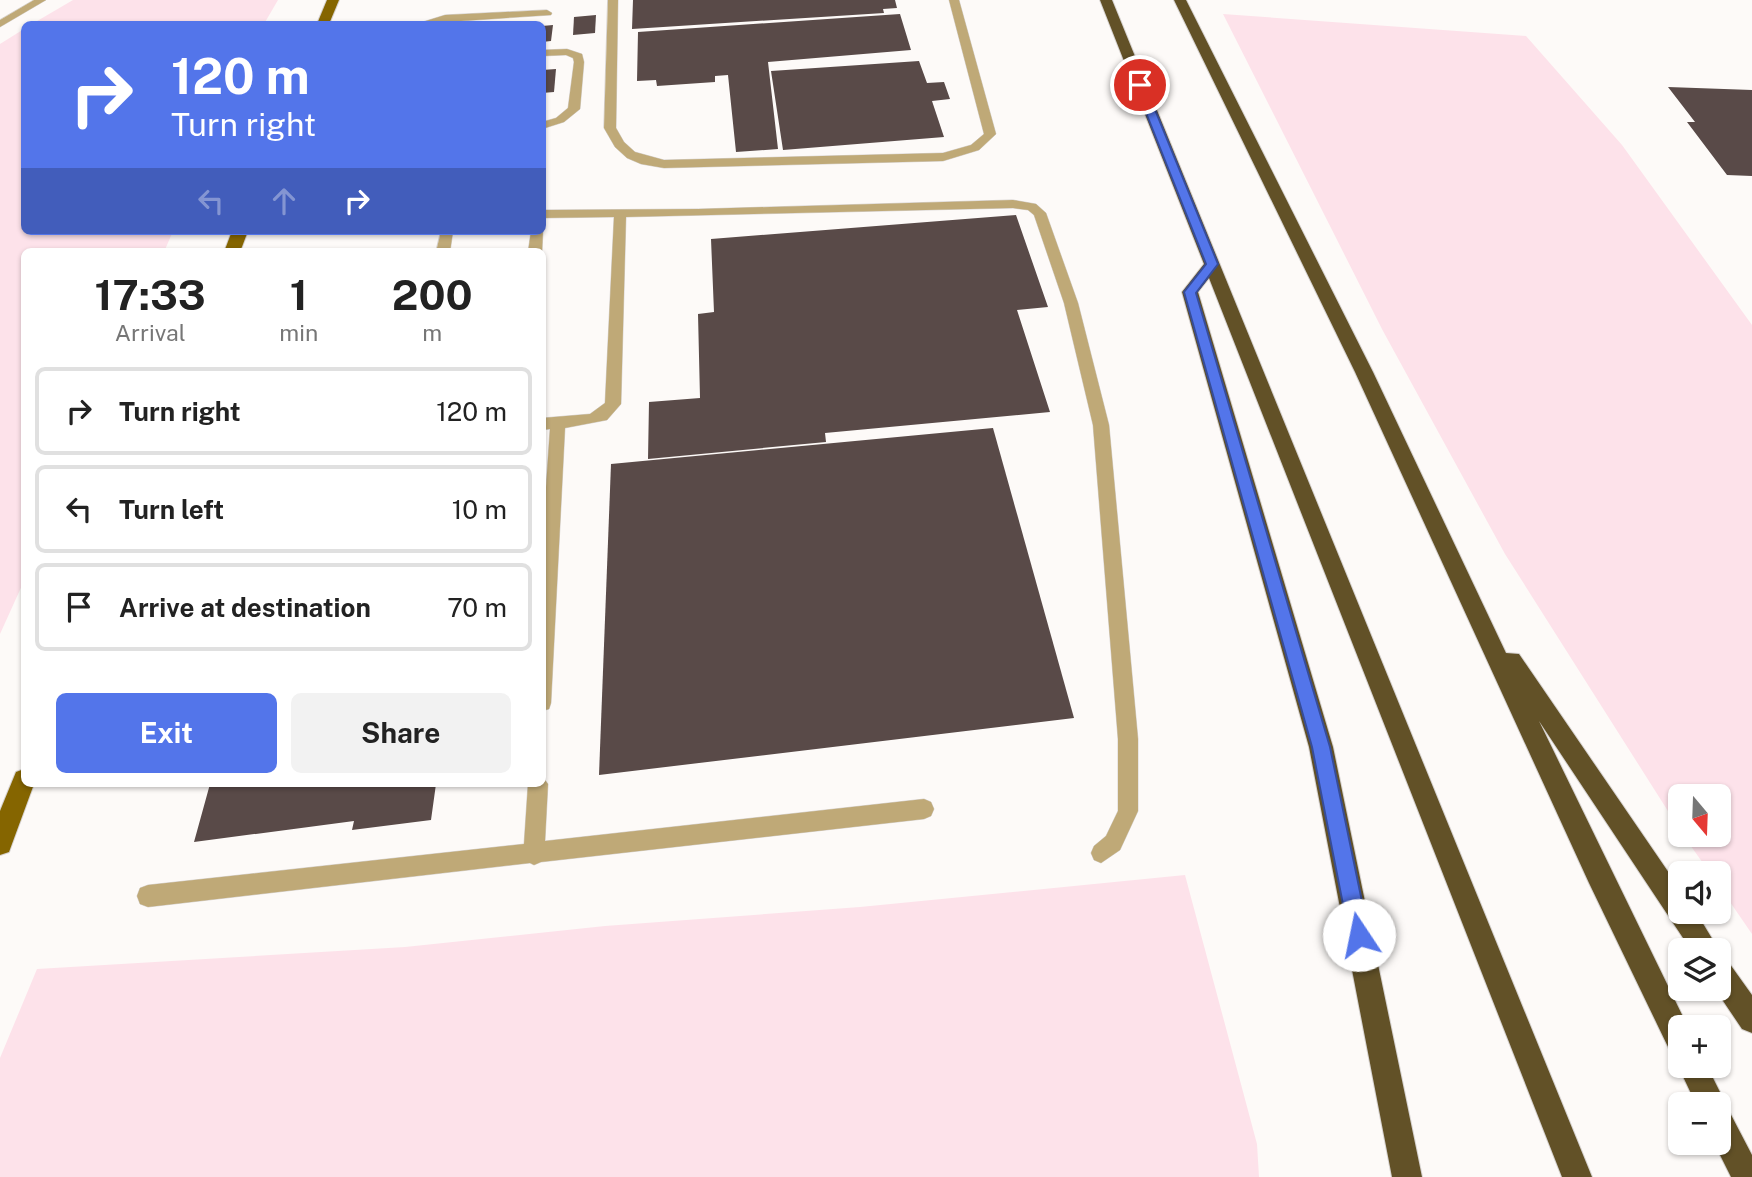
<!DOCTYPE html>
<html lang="en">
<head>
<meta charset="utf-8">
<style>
	:root { --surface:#fff; --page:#f2f2f2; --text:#222; --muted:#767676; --line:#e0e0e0; --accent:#5375ea }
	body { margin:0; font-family:"Public Sans",sans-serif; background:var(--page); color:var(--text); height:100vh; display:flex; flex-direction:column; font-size:26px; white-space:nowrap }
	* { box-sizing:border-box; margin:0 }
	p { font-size:23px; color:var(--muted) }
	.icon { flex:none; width:38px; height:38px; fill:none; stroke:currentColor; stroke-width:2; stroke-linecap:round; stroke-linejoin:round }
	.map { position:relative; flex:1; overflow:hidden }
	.details { position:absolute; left:21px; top:248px; width:525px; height:539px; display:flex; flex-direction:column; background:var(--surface); border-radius:10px; box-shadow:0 2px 5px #0004 }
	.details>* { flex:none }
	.top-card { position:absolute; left:21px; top:21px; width:525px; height:214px; border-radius:10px; box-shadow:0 2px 5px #0004; background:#5375ea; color:#fff; overflow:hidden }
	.needle { width:46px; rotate:161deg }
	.fabs { position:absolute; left:1668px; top:784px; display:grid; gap:14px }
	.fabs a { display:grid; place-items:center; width:63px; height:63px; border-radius:10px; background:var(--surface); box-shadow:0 2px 5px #0004; font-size:35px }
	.pin { position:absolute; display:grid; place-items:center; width:60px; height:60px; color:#fff; margin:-30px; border:4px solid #fff; border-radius:50%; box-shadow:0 2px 7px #0007 }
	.me { position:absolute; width:77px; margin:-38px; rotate:349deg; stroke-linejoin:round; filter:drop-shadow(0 0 5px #0008) }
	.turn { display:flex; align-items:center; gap:24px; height:147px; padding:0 35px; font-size:32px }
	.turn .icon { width:91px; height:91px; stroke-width:2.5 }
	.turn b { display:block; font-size:49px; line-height:60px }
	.lanes { display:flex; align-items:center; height:66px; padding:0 35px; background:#0003; justify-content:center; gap:35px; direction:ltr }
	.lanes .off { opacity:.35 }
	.eta { display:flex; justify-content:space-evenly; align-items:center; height:119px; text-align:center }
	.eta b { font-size:42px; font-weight:700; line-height:49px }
	.cta { display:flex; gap:14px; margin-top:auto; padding:14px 35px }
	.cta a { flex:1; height:80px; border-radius:10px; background:var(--accent); color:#fff; font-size:28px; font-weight:700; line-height:80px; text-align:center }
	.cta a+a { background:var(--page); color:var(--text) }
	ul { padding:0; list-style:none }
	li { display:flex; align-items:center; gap:21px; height:88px; margin:0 14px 10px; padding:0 21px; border:4px solid var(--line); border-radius:10px }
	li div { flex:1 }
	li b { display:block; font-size:26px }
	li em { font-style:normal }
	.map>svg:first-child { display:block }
	.green { fill:#fde2ea }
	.building { fill:#594a48 }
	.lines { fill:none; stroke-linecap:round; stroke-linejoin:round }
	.lane-casing { stroke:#d7d3d1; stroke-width:1 }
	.primary-casing { stroke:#d7d3d1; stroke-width:2 }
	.highway-casing { stroke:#d7d3d1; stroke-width:2 }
	.lane { fill:#bfa977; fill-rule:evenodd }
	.primary { fill:#856500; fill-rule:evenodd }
	.highway { fill:#625127; fill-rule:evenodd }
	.route { fill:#5375ea; stroke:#364c98; stroke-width:2 }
</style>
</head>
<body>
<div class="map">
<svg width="1752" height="1177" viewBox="0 0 1752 1177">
	<rect width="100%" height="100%" fill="#fdfaf8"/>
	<g class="green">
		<path d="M73,0H278L264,24H32Z"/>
		<path d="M1223,14L1526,36L1622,145L1752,325V934L1719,886L1718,873H1710L1683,835H1718V796H1680V830L1505,554L1383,331Z"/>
		<path d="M24,29V231H173L164,252H24V581L0,634V44Z"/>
		<path d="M1185,875L1257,1144L1259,1177H0V1058L37,969L405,947L605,926L860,907Z"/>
	</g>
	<g class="building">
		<path d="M633,0H895L897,8L883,9L884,13L632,29Z"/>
		<path d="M900,14L911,50L768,62L778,149L736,152L728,75L715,76V82L657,86L656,80L637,81L638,32Z"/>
		<path d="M596,15L595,33L573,35L574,17Z"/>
		<path d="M553,25L551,41L542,42V26Z"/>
		<path d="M919,61L927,83L944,82L950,99L932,101L944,137L783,150L771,71Z"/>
		<path d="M556,69L554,92L542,93V70Z"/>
		<path d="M1668,87L1752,90V176L1727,175L1687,122H1695Z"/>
		<path d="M1016,215L1048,307L1017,310L1050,412L825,433L826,442L648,459L649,402L700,398L698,314L714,312L711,239Z"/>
		<path d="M993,428L1074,718L599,775L611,464Z"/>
		<path d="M210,784H436L431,820L352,830L354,821L194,842Z"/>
	</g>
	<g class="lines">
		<defs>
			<g id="lane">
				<path d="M34,0H46L0,27V20Z"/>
				<path d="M608,0H618L616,128L624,142L635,152L664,160L943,153L971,145L984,134L949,0H959L996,134L979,150L943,161L664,168L641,164L627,158L615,147L604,128Z"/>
				<path d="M547,10L552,13L551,15L416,24L445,15Z"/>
				<path d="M542,50L567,49L582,54L584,62L580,109L564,122L542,129V122L556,118L568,108L574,62L573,58L566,55L542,56Z"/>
				<path d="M1013,200L1036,204L1046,213L1078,303L1109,425L1138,739V811L1120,850L1101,863L1094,860L1091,853L1094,846L1106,836L1118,811V739L1093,425L1064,303L1034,215L1028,210L1013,208L626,217L621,404L607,420L565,428L551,703L549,709L542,711V545L550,429L542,430V418L590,414L605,403L614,217L542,218V210L698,209Z"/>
				<path d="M542,230L543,231L542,252H528L531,231Z"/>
				<path d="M441,231H453L450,252H436Z"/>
				<path d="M542,776L548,784L545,841L924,799L931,802L934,809L931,816L924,819L541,862L534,865L530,863L148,907L140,904L137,896L140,888L148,885L524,844L528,784H542Z"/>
			</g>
			<g id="primary">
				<path d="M327,0H339L329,24H317Z"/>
				<path d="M232,231H248L240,252H224Z"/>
				<path d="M24,769V784H34L9,852L0,855V811L16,772Z"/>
			</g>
			<g id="highway">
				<path d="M1100,0H1112L1592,1177H1562L1209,278L1198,292L1333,747L1422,1177H1392L1309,747L1182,292L1204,264Z"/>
				<path d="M1174,0H1186L1373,372L1506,653L1519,654L1680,889V912H1696L1719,950L1718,952L1691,950L1539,721L1688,1027H1680V1055L1670,1051L1589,883L1355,372Z"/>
				<path d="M1718,956L1727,960L1752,995V1033L1742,1029L1715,989H1718Z"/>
				<path d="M1680,1061V1066H1707L1721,1094L1724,1107L1728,1109L1752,1155V1177H1731L1714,1143H1718V1104H1696L1678,1066Z"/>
			</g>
		</defs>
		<use href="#lane" class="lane-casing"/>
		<use href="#primary" class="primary-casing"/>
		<use href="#highway" class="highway-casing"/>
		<use href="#lane" class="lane"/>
		<use href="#primary" class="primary"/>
		<use href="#highway" class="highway"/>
	</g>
	<path class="route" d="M1140,82L1145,85L1218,264L1196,293L1330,747L1369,935L1366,942L1359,945L1351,942L1349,935L1312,747L1184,292L1206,264L1135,85Z"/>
</svg>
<div class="fabs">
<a><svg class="needle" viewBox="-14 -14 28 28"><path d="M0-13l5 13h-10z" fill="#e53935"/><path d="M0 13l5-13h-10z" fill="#767676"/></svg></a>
<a><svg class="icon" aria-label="sound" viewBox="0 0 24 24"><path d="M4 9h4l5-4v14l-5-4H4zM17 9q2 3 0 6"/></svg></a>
<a><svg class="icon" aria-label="layers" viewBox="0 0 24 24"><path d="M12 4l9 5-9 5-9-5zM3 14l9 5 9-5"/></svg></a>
<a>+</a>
<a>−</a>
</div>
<div class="pin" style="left:1140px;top:85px;background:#d93025"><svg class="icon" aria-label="arrive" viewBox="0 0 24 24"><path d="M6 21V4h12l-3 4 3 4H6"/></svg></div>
<svg class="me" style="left:1359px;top:935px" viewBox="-20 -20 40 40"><circle r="19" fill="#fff"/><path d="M0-13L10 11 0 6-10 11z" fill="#5375ea"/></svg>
<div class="top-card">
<div class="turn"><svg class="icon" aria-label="right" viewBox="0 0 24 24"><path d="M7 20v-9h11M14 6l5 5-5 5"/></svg><div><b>120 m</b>Turn right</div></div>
<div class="lanes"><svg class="icon off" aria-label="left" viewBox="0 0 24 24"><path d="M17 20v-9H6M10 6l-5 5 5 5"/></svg><svg class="icon off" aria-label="ahead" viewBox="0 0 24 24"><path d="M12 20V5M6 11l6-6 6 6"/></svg><svg class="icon" aria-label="right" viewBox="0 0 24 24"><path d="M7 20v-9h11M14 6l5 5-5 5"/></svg></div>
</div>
<section class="details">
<div class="eta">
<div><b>17:33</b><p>Arrival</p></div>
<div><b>1</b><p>min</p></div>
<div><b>200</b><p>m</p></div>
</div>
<ul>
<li><svg class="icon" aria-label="right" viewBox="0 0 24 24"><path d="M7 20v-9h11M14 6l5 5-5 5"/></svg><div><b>Turn right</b></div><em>120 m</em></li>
<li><svg class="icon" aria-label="left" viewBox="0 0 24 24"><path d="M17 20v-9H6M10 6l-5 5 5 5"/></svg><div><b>Turn left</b></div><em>10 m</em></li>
<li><svg class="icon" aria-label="arrive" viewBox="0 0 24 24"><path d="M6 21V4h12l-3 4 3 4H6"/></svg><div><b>Arrive at destination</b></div><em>70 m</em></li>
</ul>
<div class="cta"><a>Exit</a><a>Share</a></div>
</section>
</div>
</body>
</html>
